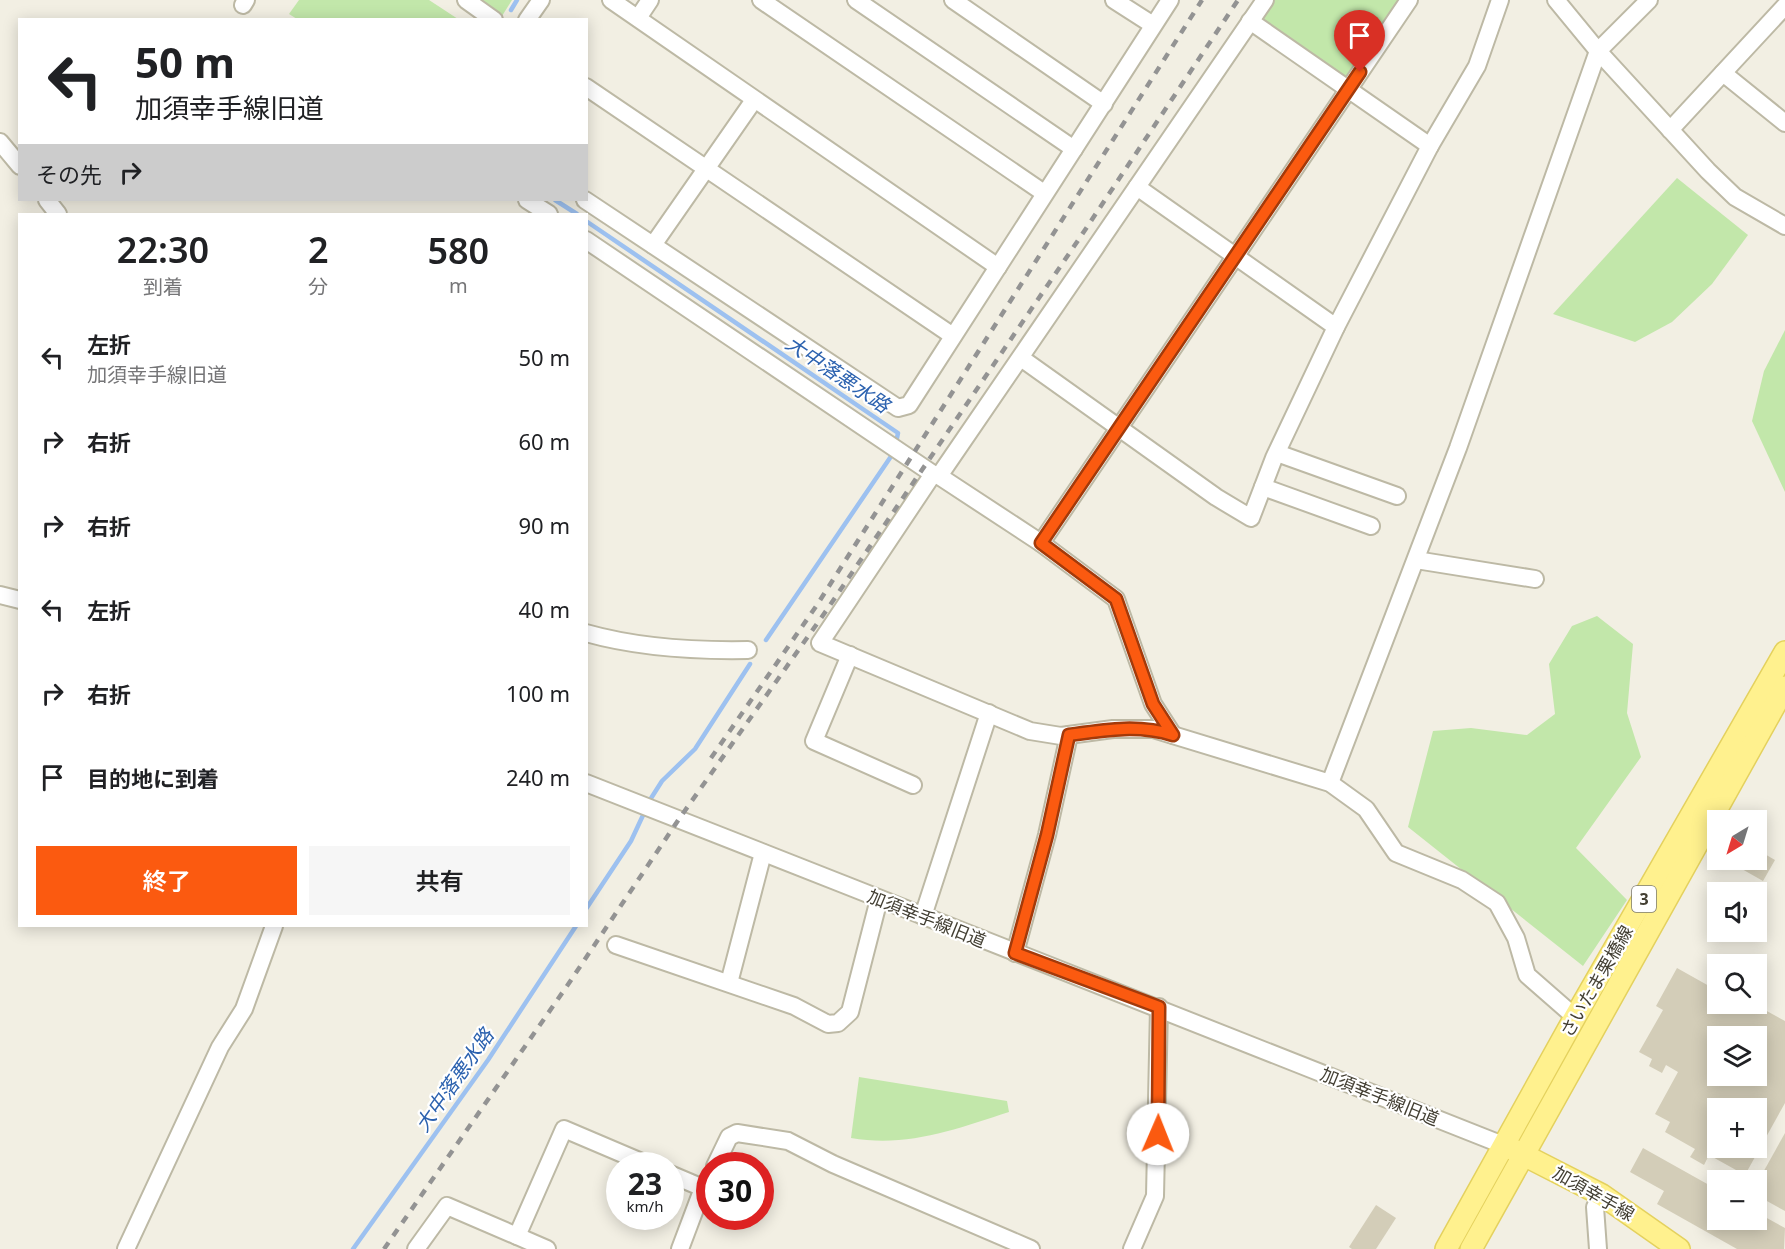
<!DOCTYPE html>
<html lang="ja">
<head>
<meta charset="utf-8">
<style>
	:root { --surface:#fff; --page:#f6f6f6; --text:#202124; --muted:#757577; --accent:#fb5a10 }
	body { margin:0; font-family:"Noto Sans","Noto Sans JP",sans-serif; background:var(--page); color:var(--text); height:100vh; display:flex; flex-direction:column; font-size:22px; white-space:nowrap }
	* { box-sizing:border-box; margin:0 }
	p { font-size:20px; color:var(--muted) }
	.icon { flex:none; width:33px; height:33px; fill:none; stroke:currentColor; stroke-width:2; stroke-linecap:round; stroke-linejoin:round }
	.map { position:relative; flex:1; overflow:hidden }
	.details { position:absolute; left:18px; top:213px; width:570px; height:714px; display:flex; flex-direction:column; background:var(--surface); border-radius:0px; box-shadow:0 3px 15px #0003 }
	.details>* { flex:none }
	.top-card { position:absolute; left:18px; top:18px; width:570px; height:183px; border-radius:0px; box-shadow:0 3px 15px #0003; background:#fff; color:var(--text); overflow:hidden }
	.needle { width:39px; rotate:218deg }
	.buttons { position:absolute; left:1707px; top:810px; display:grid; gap:12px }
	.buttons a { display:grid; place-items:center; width:60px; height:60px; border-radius:0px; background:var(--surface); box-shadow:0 3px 15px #0003; font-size:30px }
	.speed { position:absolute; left:606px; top:1152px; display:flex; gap:12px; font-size:30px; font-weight:700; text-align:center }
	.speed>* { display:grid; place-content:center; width:78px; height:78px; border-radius:50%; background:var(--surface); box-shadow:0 3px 15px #0003; line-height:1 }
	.speed small { font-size:15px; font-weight:400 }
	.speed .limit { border:9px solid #d22; background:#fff; color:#111 }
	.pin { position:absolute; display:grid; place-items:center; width:51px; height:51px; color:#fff; margin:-62px -26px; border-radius:50% 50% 50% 0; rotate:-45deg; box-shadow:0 0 6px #0007 }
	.pin .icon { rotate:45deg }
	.me { position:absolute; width:66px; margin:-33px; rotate:1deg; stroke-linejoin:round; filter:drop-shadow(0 0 4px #0008) }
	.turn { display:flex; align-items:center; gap:21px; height:126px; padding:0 18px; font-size:27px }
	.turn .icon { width:78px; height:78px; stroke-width:2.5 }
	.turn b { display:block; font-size:42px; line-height:51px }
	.then { display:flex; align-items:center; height:57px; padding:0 18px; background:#0003; gap:12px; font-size:22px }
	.eta { display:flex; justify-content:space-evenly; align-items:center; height:102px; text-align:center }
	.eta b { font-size:36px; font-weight:600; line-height:42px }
	.action { display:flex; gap:12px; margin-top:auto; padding:12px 18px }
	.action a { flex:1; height:69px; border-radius:0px; background:var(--accent); color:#fff; font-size:24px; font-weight:600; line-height:69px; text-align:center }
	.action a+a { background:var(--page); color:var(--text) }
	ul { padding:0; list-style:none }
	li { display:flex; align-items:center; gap:18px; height:84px; padding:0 18px }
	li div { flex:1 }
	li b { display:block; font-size:22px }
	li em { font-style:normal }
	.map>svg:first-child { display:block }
	.green { fill:#c2e7aa }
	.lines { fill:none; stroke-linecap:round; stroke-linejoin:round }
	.stream { stroke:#9dc1f0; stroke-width:4.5 }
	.building { fill:#d3cdb8; fill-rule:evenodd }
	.minor-casing { stroke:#bdb9a5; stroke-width:20 }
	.major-casing { stroke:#e4d15e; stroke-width:24 }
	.minor { stroke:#fff; stroke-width:16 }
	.major { stroke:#fff18e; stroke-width:21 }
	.rail { stroke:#939393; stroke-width:4.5; stroke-dasharray:8 8; stroke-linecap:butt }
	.route-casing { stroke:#a33a0a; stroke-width:15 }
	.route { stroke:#fb5a10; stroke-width:10 }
	.labels { text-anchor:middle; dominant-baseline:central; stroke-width:4.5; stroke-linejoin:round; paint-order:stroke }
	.shield { fill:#fff; stroke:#7b7970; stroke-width:1.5 }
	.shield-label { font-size:16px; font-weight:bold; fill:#433f33 }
	.street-label { font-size:18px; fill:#433f33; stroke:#fff }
	.water-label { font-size:20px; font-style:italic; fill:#2c62af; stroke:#fff }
</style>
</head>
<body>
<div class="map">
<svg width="1785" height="1249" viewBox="0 0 1785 1249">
	<rect width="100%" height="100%" fill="#f2efe3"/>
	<g class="green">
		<path d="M299,0H429L458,19H297L289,14Z"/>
		<path d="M478,0H512L502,16Z"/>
		<path d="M1275,0H1400L1349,77L1339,78L1264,26L1263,18Z"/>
		<path d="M1677,178L1748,235L1712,284L1672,322L1635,342L1553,314Z"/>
		<path d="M1785,330V492L1752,421L1764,371Z"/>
		<path d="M1597,616L1633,644L1627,713L1641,757L1576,848L1627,900L1583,966L1408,827L1433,731L1471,728L1527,735L1555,714L1549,664L1572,626Z"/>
		<path d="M859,1077L1007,1101L1009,1112C956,1129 907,1148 851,1138Z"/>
	</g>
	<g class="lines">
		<g class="stream">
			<path d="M511,10L517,0"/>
			<path d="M555,200L577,214"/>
			<path d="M586,221L898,433L896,443"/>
			<path d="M766,640L894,452"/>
			<path d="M648,803L662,781L695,749L750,664"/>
			<path d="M586,909L631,841L645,811"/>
			<path d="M353,1249L488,1060L576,926"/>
		</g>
	</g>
	<g class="building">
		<path d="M1756,849L1775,860L1763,881L1726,860H1756Z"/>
		<path d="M1677,968L1718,991V1004H1754L1785,1021V1103L1745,1175L1709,1155L1704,1165L1690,1157L1695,1149L1665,1132L1670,1122L1655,1114L1678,1072L1666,1065L1662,1073L1649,1066L1652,1059L1639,1052L1663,1010L1656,1006ZM1718,1036H1756V1076H1718ZM1718,1108H1756V1148H1718Z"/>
		<path d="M1785,1133V1211L1756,1195V1185Z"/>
		<path d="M1643,1148L1718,1190V1220H1756V1212L1785,1228L1784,1249H1737L1657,1204L1664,1191L1630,1172Z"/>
		<path d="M1376,1205L1396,1218L1376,1249H1352L1349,1247Z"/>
	</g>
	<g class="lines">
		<defs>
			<g id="minor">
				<path d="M466,0L494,20"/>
				<path d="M611,0L998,267"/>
				<path d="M761,0L1044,193"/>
				<path d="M856,0L1074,149"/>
				<path d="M953,0L1104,104"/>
				<path d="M1114,0L1153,25"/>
				<path d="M1556,0L1598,51L1708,171L1735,197L1785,226"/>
				<path d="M243,5L246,0"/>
				<path d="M638,18L650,0"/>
				<path d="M527,20L541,0"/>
				<path d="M1250,21L1430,146"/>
				<path d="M1723,73L1785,123"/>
				<path d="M586,87L953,336"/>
				<path d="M1670,130L1785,6"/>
				<path d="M0,142L20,166"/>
				<path d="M1137,187L1336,327"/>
				<path d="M47,200L58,214"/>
				<path d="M527,200L549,214"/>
				<path d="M585,200L898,408L909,405L1170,0"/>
				<path d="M586,240L933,474"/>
				<path d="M653,245L754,100"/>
				<path d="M1021,358L1216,497L1251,518L1274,458L1336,327L1430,146L1477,66L1500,0"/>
				<path d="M1277,453L1397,496"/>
				<path d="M939,476L933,474L820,643L1030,731L1061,736L1113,729H1153L1330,783L1366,809L1396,853L1462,880L1497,903L1516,938L1527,975L1575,1017"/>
				<path d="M1263,487L1371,526"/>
				<path d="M1041,543L1409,0"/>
				<path d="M1416,560L1535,579"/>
				<path d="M0,595L20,600"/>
				<path d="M586,633C639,648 693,651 748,650"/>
				<path d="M850,655L814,741L913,785"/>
				<path d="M1173,735L1153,704L1116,599L1041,543L939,476L1265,0"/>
				<path d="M586,783C892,903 1198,1024 1503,1145"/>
				<path d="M1330,783L1458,448L1598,51L1649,0"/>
				<path d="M923,916L989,713"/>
				<path d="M616,945L794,1006L828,1024L838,1023L850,1012L879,899"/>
				<path d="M1015,953L1047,835L1069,735"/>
				<path d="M729,983L763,853"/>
				<path d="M715,1166L729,1137L737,1133L788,1141L833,1164L1031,1249"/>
				<path d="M670,1174L703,1188L680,1249"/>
				<path d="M126,1249L220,1047L244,1009L274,926"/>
				<path d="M416,1249L447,1206L517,1236"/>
				<path d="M547,1249L517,1236L564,1129L651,1166"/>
				<path d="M1132,1249L1155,1196L1159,1007"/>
				<path d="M1598,1249L1595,1207L1602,1195"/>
			</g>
			<g id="major">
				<path d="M1512,1149L1602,1195L1679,1249"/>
				<path d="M1446,1249L1575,1017L1785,652"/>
				<path d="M1471,1249L1785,687"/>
			</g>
		</defs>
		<use href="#minor" class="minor-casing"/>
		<use href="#major" class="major-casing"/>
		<use href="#minor" class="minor"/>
		<use href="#major" class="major"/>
		<g class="rail">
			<path d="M711,758L817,605L1202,0"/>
			<path d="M384,1249L567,986L679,819L826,611L1079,239L1238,0"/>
		</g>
	</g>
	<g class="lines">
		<defs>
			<path id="route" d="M1158,1134L1159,1007L1015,953L1047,835L1069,735C1104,730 1138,724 1173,735L1153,704L1116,599L1041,543L1360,72"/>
		</defs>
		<use href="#route" class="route-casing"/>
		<use href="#route" class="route"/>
	</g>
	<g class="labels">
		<rect class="shield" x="1632" y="886" width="24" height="26" rx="4.5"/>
		<g class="shield-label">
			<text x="1644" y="899">3</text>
		</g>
		<g class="street-label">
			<text transform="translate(927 918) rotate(22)">加須幸手線旧道</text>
			<text transform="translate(1596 981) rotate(-60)">さいたま栗橋線</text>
			<text transform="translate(1380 1096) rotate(22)">加須幸手線旧道</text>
			<text transform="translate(1594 1193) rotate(30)">加須幸手線</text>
		</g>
		<g class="water-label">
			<text transform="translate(838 374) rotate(34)">大中落悪水路</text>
			<text transform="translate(454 1080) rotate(-55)">大中落悪水路</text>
		</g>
	</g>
</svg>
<div class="buttons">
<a><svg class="needle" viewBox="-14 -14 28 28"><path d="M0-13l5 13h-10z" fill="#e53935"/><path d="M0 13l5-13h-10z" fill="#757577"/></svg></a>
<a><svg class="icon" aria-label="sound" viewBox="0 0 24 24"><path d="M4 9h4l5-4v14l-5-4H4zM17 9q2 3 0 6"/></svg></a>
<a><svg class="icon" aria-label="search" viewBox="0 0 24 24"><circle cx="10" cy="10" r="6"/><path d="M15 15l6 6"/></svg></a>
<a><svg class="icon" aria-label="layers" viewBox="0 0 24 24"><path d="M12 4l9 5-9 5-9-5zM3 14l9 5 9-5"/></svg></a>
<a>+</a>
<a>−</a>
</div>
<div class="speed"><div>23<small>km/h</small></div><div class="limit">30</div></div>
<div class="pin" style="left:1360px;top:72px;background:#d93025"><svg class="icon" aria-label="arrive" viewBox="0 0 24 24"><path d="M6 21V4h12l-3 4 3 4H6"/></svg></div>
<svg class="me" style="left:1158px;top:1134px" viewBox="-20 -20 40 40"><circle r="19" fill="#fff"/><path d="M0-13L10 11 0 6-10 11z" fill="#fb5a10"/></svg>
<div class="top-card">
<div class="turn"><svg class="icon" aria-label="left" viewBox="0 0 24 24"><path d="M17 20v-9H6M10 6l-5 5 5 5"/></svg><div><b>50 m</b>加須幸手線旧道</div></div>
<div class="then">その先<svg class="icon" aria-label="right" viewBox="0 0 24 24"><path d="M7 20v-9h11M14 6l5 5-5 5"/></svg></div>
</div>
<section class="details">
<div class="eta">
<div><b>22:30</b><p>到着</p></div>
<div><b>2</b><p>分</p></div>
<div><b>580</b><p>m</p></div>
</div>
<ul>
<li><svg class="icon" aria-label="left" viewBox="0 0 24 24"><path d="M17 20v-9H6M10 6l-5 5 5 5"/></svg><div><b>左折</b><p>加須幸手線旧道</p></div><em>50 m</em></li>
<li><svg class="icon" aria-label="right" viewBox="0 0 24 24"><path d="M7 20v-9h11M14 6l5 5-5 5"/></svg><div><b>右折</b></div><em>60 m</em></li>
<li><svg class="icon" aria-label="right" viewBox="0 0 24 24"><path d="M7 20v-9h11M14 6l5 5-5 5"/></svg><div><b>右折</b></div><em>90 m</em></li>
<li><svg class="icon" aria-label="left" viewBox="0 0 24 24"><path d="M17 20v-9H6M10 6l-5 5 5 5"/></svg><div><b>左折</b></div><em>40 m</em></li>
<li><svg class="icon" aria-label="right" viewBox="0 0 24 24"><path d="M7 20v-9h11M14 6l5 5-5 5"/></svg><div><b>右折</b></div><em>100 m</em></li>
<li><svg class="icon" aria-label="arrive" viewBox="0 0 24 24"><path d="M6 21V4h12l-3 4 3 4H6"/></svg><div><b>目的地に到着</b></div><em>240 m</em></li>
</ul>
<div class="action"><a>終了</a><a>共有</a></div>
</section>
</div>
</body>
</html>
